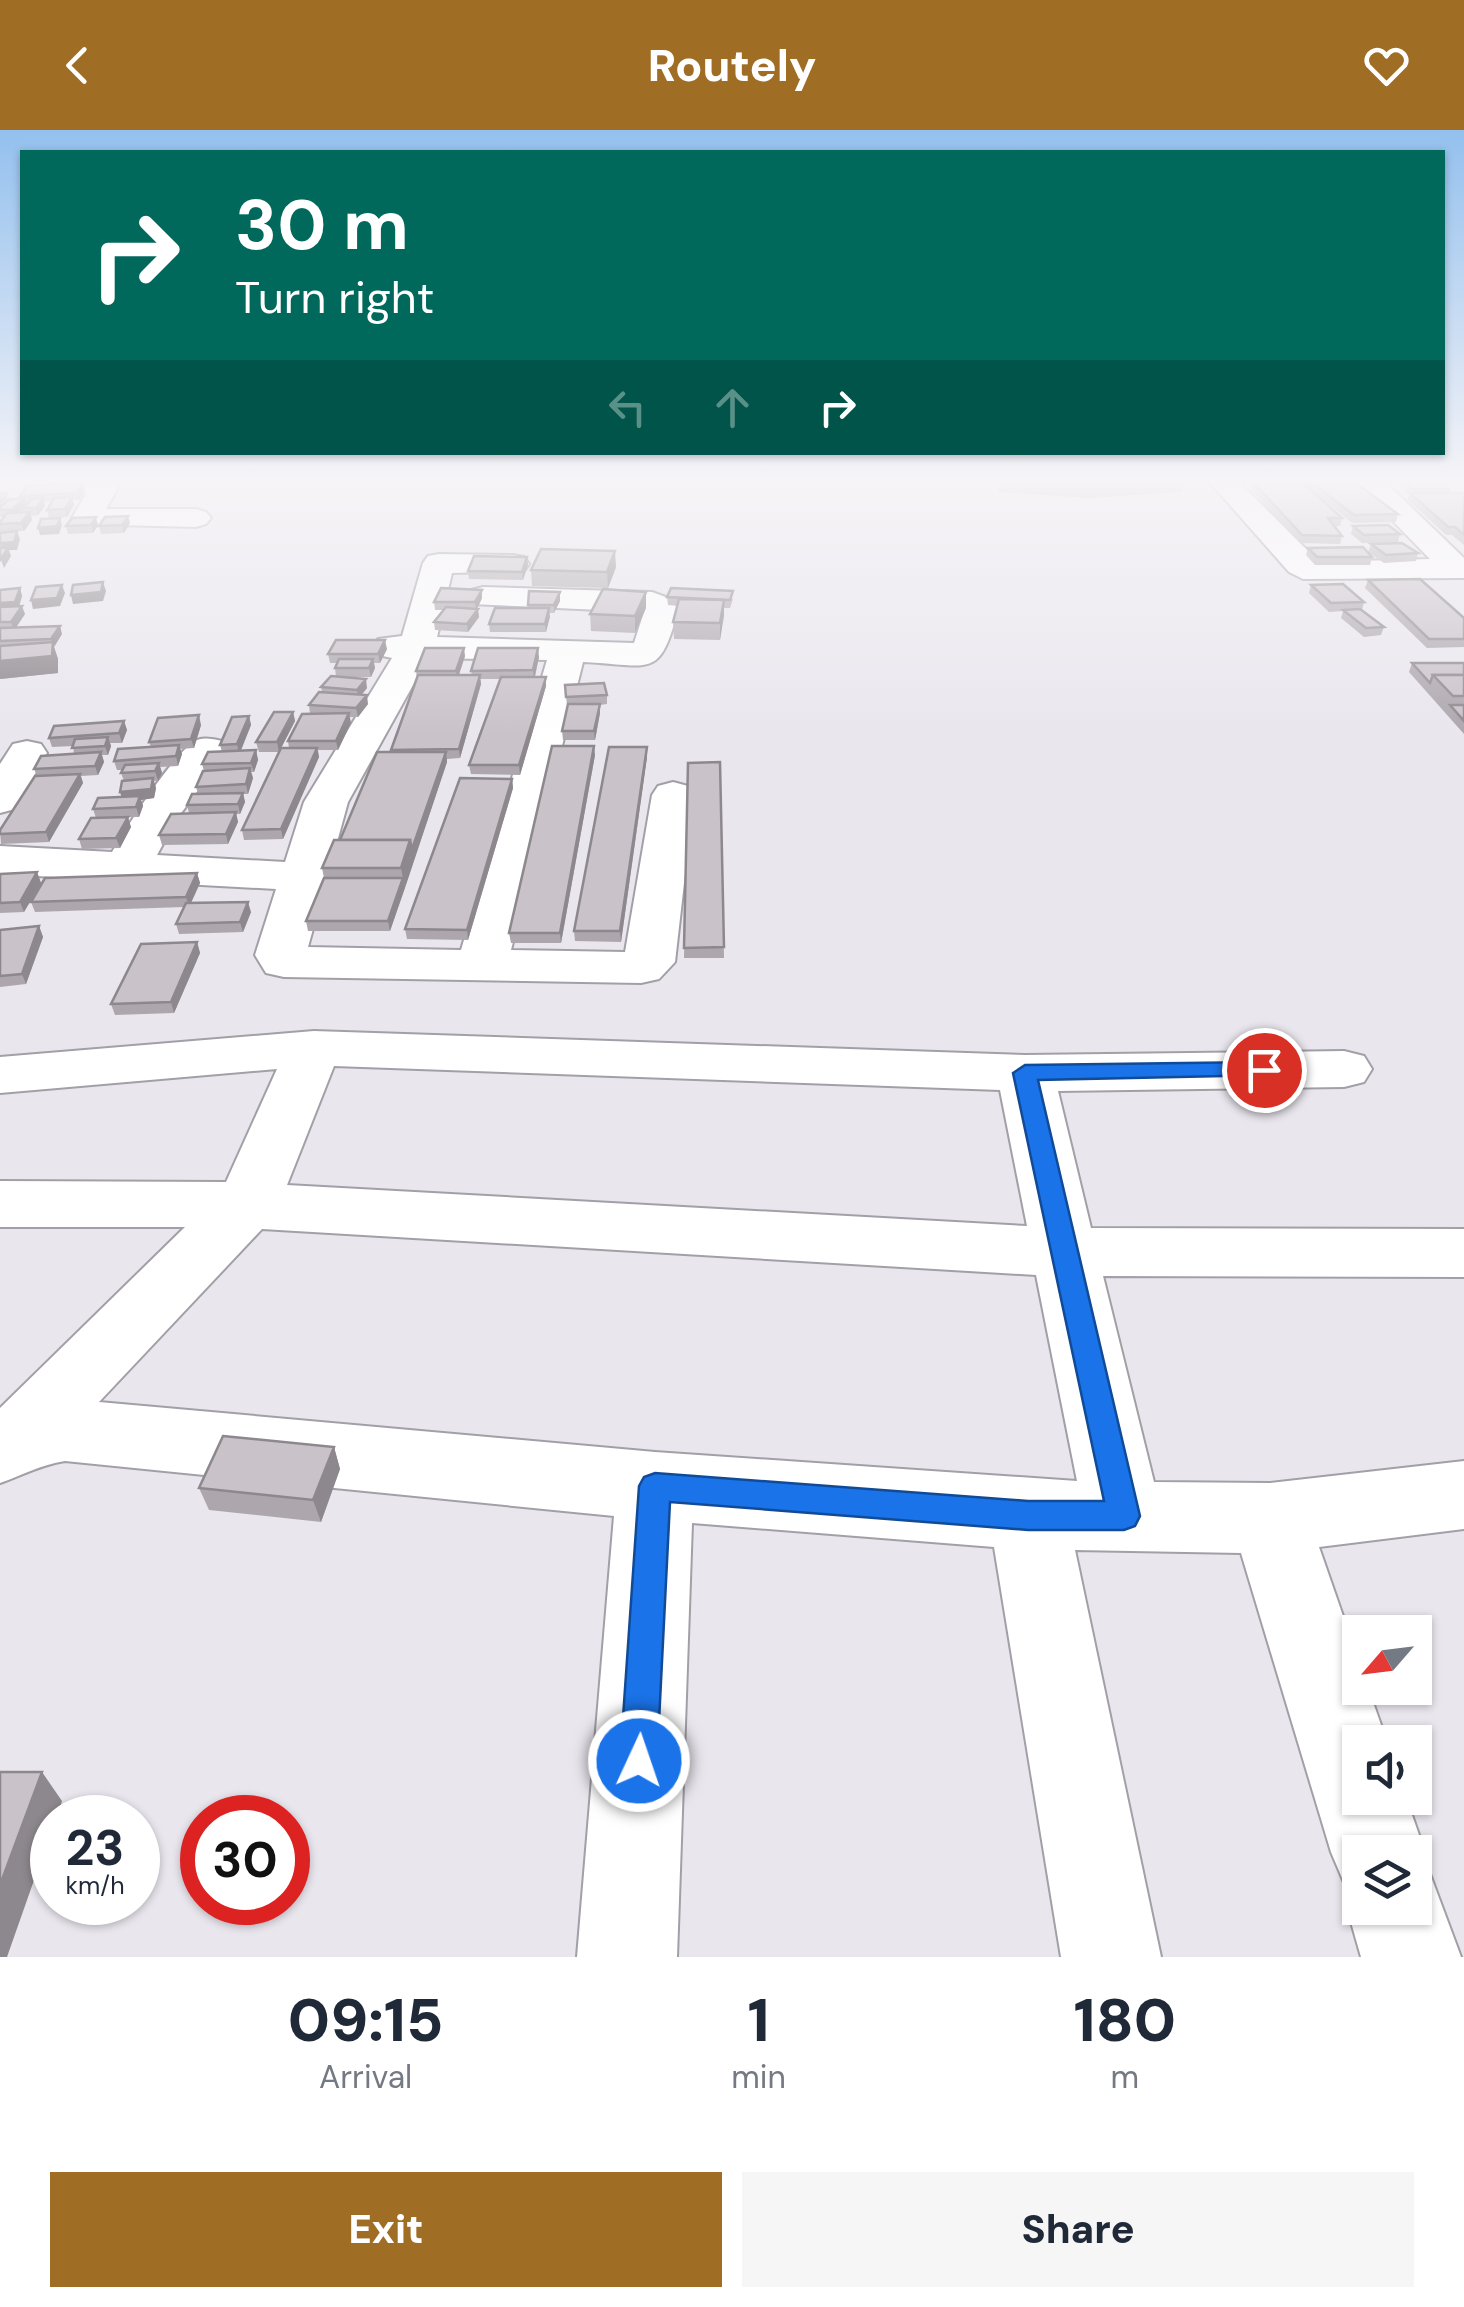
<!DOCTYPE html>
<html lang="en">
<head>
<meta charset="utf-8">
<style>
	:root { --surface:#fff; --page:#f6f6f7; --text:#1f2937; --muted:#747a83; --accent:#9f6d23 }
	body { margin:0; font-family:"DM Sans",sans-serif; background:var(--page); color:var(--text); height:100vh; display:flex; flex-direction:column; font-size:38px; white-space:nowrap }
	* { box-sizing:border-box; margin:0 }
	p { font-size:32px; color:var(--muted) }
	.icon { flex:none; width:55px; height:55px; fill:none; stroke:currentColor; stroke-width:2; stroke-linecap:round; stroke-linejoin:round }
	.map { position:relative; height:1827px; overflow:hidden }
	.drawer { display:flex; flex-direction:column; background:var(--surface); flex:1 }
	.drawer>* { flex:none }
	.top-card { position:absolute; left:20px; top:20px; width:1425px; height:305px; border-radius:0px; box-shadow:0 2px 8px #0004; background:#00695c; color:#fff; overflow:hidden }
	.needle { width:65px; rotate:242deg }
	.buttons { position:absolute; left:1342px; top:1485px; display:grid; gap:20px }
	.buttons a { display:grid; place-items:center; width:90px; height:90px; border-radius:0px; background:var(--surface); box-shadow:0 2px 8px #0004; font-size:50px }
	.speed { position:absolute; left:30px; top:1665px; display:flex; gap:20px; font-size:50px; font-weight:700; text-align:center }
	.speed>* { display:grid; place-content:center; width:130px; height:130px; border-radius:50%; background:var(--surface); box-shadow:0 2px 8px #0004; line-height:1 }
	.speed small { font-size:25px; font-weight:400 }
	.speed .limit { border:15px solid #d22; background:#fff; color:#111 }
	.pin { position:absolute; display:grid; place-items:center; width:85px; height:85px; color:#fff; margin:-42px; border:5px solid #fff; border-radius:50%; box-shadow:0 2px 10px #0007 }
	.me { position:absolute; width:110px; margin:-55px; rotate:3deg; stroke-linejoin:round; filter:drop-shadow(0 0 8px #0008) }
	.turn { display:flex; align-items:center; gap:35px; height:210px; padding:0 50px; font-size:45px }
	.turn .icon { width:130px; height:130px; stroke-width:2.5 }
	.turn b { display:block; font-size:70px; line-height:85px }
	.lanes { display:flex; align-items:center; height:95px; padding:0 50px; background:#0003; justify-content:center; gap:50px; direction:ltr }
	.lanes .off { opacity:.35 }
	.eta { display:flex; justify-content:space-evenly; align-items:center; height:170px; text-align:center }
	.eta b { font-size:60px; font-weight:800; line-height:70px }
	.primary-button { display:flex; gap:20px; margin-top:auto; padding:20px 50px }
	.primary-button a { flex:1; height:115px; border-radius:0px; background:var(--accent); color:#fff; font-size:40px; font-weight:800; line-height:115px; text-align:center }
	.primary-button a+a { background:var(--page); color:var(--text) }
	header { display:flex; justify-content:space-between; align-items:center; height:130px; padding:0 50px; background:var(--accent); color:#fff; font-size:45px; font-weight:800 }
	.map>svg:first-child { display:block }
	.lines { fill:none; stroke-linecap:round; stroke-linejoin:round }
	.street-casing { stroke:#a39fa7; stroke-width:4 }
	.street { fill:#fff; fill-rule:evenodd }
	.wall { fill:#ada7ad }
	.shaded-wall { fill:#8d888d }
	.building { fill:#c9c2c9; stroke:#8d888d; stroke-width:2.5 }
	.route { fill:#1a73e8; stroke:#114b97; stroke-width:2.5 }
</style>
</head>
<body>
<header><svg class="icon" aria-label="back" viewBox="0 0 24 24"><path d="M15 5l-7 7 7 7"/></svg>Routely<svg class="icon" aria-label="heart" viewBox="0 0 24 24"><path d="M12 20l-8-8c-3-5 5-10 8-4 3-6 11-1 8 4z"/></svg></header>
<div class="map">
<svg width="1464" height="1827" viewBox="0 0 1464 1827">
	<rect width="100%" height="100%" fill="#eae6ee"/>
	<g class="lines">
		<defs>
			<g id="street">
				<path d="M55,349L114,352L118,358L106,379H196L206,382L211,388L206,394L196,397L77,394L72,388L86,364L59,360Z"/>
				<path d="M1207,349H1236L1319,432L1430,429L1352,349H1382L1464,428V448L1303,449L1289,442Z"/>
				<path d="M439,424L513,425L524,427L529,434L524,441L452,443L437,507L634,513L644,482L471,474L466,467L471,460L483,457L652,462L674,470L679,477C659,551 653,535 583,532L511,820L625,822L652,665L658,656L673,652L688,656L694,665L675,832L659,849L641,853L284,847L266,843L255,825L276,759L0,744V716L112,722C129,694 168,632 192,613C201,606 212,609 222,611L228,620L176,690L157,725L285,732L304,672L392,528L378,525L373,517L378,509L402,506L423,433L428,426ZM428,528L547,530L461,820L308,817L348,672Z"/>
				<path d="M27,611L41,614L47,623L15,679L0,683V634L13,614Z"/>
				<path d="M314,901L1025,925L1344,921L1364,926L1372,939L1364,952L1344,957L1058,961L1091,1098L1464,1099V1147L1103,1146L1154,1352L1270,1353L1464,1331V1399L1319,1417L1360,1535V1558H1368L1387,1612H1360V1668H1406L1425,1722L1418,1739L1430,1744L1461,1827H1361L1347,1778L1355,1760L1345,1755L1331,1722L1241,1423L1075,1420L1161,1827H1061L994,1417L692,1393L677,1827H577L614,1386L65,1331C40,1335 23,1345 0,1353V1278L185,1097H0V1051L226,1052L277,939L0,963V927ZM334,936L1000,960L1027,1096L287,1055ZM262,1099L1036,1145L1077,1351L655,1322L99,1272ZM1360,1722H1415V1778H1360Z"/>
			</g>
		</defs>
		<use href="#street" class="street-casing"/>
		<use href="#street" class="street"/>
	</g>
	<g class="wall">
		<path d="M0,349H33L27,353H0Z"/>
		<path d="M1000,349H1185L1182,362L1089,368L998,362Z"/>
		<path d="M1249,349H1290L1289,352H1295L1293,349H1346L1345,351L1398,384L1396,392L1352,393L1315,363L1342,388L1340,396H1334L1342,406L1340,414L1300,413L1251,360L1252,354Z"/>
		<path d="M1397,349H1439L1449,360V363H1464V415L1452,405H1446L1408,370L1409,365L1397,351Z"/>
		<path d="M85,361L79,370H73L74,375L67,387L49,388L47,380L52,371L44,372L45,376L38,385L31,386L32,390L24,401L0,402V392L3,387H0V363H7L9,369H21L20,366Z"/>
		<path d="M128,386L130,393L124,403L101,404L99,396Z"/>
		<path d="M98,395L93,403L68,404L66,396Z"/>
		<path d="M1353,396L1400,404L1398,412L1362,413L1351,404Z"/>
		<path d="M1371,414L1418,423L1416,431L1384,433L1368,422Z"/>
		<path d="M1308,418L1372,427L1370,435H1315L1306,425Z"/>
		<path d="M527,427L528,435L523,450L469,449L468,441Z"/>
		<path d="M616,437L608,458L532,456L531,440Z"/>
		<path d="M1368,450L1464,488V517L1427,518L1365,458Z"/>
		<path d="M1311,455L1364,472L1362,480L1384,497L1381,505L1364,507L1341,488L1343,481L1329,482L1309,463Z"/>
		<path d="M20,458L22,466L19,476L25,484L16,498L62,504L54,517L58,529V543L0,549V460Z"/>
		<path d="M482,460V468L477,479L479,487L468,502L435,500L434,492L443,480H435L434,472Z"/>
		<path d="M560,462V471L554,483H549L546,502H490L489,494L528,478V475Z"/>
		<path d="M646,462V478L635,503L591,501L590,484Z"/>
		<path d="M667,467L733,469L730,478H724L720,510L674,509L673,492L678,476L668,475Z"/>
		<path d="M387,519L380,533H374L375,538L371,547H336L335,538L337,533H330L328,524Z"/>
		<path d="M465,526L459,545H472L471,541L539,527L535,547L546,556L520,645L471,644L469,635L500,549H480L481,554L460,628L447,629V632L390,801H308L306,791L324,748L322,738L340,710L391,622V620L417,549L416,541Z"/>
		<path d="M1412,533H1464V604L1409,542Z"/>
		<path d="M565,555L607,565V574L600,575V583L595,610H563L562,601L567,576Z"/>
		<path d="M321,557L367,558L362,564L368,574L358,587H349L351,593L338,620H318L319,627L283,709L244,710L242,700L289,618L288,611L310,584L309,575L322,562Z"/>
		<path d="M293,582L295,591L279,622H259L256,612Z"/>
		<path d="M249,586L251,595L241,621L256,620L258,630L254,642H251L253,648L248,664H243L245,672L240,684H236L238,692L228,714L162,715L159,705L189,683L187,675L198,664L196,657L204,641L202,634L222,622L220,615Z"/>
		<path d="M124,591L127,600L122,613H110L111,616L108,625H102L104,632L98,645L81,646L83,653L49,712L1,714L0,700L37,646L34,639L74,624L73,616L52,617L49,608Z"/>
		<path d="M201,595L194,618L180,619L182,624L178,636L160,637L162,643L158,651H154L156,658L154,668L141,670L143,676L139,687H124L131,697L120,718L82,719L79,709L96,688L93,679L122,667L124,651L121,643L123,640H117L114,631L151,617L149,612Z"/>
		<path d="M595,625L561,813H511L509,803Z"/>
		<path d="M647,627L621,812L575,811L574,801Z"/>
		<path d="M720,632L724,828H684L688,633Z"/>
		<path d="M512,649L513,658L468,810L407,809L405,799Z"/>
		<path d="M37,742L41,753L24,782L0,783V744Z"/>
		<path d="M197,743L200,753L191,773L251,782L243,802L179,804L176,794L184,777L35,782L31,772Z"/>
		<path d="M39,796L43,807L26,854L0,857V800Z"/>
		<path d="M197,812L200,823L174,883L115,885L111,874Z"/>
		<path d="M334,1317L340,1339L321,1392L209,1380L199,1358Z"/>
	</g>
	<g class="shaded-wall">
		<path d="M83,353L85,361L79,370L77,363Z"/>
		<path d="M72,367L74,375L67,387L65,379Z"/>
		<path d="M43,368L45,376L38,385L36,378Z"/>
		<path d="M24,369L26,376L14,387L11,380Z"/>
		<path d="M30,382L32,390L24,401L21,393Z"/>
		<path d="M128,386L130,393L124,403L122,395Z"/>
		<path d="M96,387L98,395L93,403L91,395Z"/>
		<path d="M60,388L62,395L59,404L40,405L38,398Z"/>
		<path d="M17,401L20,409L17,420H9L11,426L4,438L1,430L0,413Z"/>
		<path d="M615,421L616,437L608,458L607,442Z"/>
		<path d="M527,427L528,435L523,450L522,442Z"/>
		<path d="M103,452L106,461L103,471L73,474L71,465Z"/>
		<path d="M62,455L65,463L60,476L33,479L31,470Z"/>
		<path d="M20,458L22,466L18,480L0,482V473Z"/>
		<path d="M482,460V468L476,481L475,472Z"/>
		<path d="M560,462V471L554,483V475Z"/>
		<path d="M646,462V478L635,503V486Z"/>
		<path d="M724,470V486L720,510V493Z"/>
		<path d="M22,476L25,484L14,500L11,492Z"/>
		<path d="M549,478L550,487L546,502L545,494Z"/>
		<path d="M478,479L479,487L468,502L467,494Z"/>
		<path d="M60,496L62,504L54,517L58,529V543L0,549V531L53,515L51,509Z"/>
		<path d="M385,510L387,519L380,533L378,524Z"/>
		<path d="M464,518L465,526L457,550L456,541Z"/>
		<path d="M538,518L539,527L534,549L533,540Z"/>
		<path d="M373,529L375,538L371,547L369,538Z"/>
		<path d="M480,545L481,554L460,628L459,619Z"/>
		<path d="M546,547V556L520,645L519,635Z"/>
		<path d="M366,549L367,558L358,569L357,560Z"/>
		<path d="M367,565L368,574L358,587L356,578Z"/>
		<path d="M600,574V583L595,610L594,601Z"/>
		<path d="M293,582L295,591L279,622L277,612Z"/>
		<path d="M349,583L351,593L338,620L336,611Z"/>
		<path d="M199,585L201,595L194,618L191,609Z"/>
		<path d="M249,586L251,595L239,624L237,614Z"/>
		<path d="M124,591L127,600L122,613L119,603Z"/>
		<path d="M108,607L111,616L108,625L105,616Z"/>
		<path d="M179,615L182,624L178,636L176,626Z"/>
		<path d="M594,616L595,625L561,813L560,803Z"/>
		<path d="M647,617V627L621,812L620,801Z"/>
		<path d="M317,618L319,627L283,709L281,699Z"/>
		<path d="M256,620L258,630L254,642L251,633Z"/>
		<path d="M101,622L104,632L98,645L95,636Z"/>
		<path d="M446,622L447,632L405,758L401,738L410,710Z"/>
		<path d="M159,633L162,643L158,651L155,641Z"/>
		<path d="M250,638L253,648L248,664L246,654Z"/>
		<path d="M80,644L83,653L49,712L46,702Z"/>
		<path d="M153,648L156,658L154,668L141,670L143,676L139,687L136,677L123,672L120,662Z"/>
		<path d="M512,649L513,658L468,810L467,800Z"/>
		<path d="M243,663L245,672L240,684L238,674Z"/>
		<path d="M236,682L238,692L228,714L226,704Z"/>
		<path d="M128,687L131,697L120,718L116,708Z"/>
		<path d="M37,742L41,753L24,782L20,772Z"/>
		<path d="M197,743L200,753L189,777L186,767Z"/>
		<path d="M403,748L405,758L390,801L388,791Z"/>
		<path d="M248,772L251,782L243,802L240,792Z"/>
		<path d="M39,796L43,807L26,854L22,844Z"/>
		<path d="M197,812L200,823L174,883L171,872Z"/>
		<path d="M334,1317L340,1339L321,1392L313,1370Z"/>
		<path d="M42,1642L62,1671L57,1688H52V1699L7,1827H0V1755Z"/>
	</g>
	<g class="building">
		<path d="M1024,349H1164L1091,354Z"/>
		<path d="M1404,349H1439L1449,360L1412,359Z"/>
		<path d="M1353,351L1398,384L1354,385L1311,352Z"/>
		<path d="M1253,352H1302L1342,388H1328L1342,406L1302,405Z"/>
		<path d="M83,353L77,363L20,366L27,356Z"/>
		<path d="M0,363H7L2,371H0Z"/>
		<path d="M1410,363H1464V405L1455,397H1448Z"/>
		<path d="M72,367L65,379L47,380L54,368Z"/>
		<path d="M43,368L36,378H24L31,369Z"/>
		<path d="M10,369H24L11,380H0V377Z"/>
		<path d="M30,382L21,393L0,394V392L7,383Z"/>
		<path d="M128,386L122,395L99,396L105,387Z"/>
		<path d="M96,387L91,395L66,396L72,388Z"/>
		<path d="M60,388L57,396L38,398L41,389Z"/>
		<path d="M1388,395L1400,404L1364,405L1353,396Z"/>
		<path d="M17,401L14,412L0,413V403Z"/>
		<path d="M1402,413L1418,423L1386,425L1371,414Z"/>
		<path d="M1363,417L1372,427H1317L1308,418Z"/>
		<path d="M0,418H8L0,430Z"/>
		<path d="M541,419L615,421L607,442L531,440Z"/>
		<path d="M474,426L527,427L522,442L468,441Z"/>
		<path d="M1420,449L1464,488V509H1429L1368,450Z"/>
		<path d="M103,452L101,462L71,465L73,455Z"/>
		<path d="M1343,454L1364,472L1331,473L1311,455Z"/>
		<path d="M62,455L57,468L31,470L36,457Z"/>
		<path d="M20,458L15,472L0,473V460Z"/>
		<path d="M441,458L482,460L475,472H434Z"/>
		<path d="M671,458L733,461L730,470L667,467Z"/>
		<path d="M603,459L646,462L635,486L590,484Z"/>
		<path d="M529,461L560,462L554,475H528Z"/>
		<path d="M679,469L724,470L720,493L673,492Z"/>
		<path d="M22,476L11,492H0V477Z"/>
		<path d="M446,477L478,479L467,494L434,492Z"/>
		<path d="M495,478H549L545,494H489Z"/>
		<path d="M1360,479L1384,497L1366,498L1343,480Z"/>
		<path d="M60,496L51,509L0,511V498Z"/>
		<path d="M336,510H385L378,524H328Z"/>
		<path d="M53,512L52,526L0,531V516Z"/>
		<path d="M425,518H464L456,541H416Z"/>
		<path d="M478,518H538L533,540L471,541Z"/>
		<path d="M339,529H373L369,538H335Z"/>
		<path d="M1412,533H1464V545H1433L1430,553Z"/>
		<path d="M418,545H480L459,619L391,620Z"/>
		<path d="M1433,545H1464V566H1453Z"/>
		<path d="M331,546L366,549L357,560L321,557Z"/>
		<path d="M501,547H546L519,635H469Z"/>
		<path d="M604,553L607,565L566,567L565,555Z"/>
		<path d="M319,562L367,565L356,578L309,575Z"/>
		<path d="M568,574H600L594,601H562Z"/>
		<path d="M1450,575H1464V591Z"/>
		<path d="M274,582H293L277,612H256Z"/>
		<path d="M349,583L336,611H288L302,584Z"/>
		<path d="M199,585L191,609L149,612L158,588Z"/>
		<path d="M249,586L237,614L220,615L232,587Z"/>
		<path d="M124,591L119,603L49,608L54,596Z"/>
		<path d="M108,607L105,616L72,618L75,609Z"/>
		<path d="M179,615L176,626L114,631L118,619Z"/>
		<path d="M552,616H594L560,803H509Z"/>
		<path d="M609,617H647L620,801H574Z"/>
		<path d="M281,618H317L281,699L242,700Z"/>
		<path d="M256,620L251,633L202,634L208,622Z"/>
		<path d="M101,622L95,636L34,639L41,626Z"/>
		<path d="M377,622H446L412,719L410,710H340Z"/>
		<path d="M720,632L724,817L684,818L688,633Z"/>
		<path d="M159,633L155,641L121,643L125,635Z"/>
		<path d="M250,638L246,654L196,657L203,641Z"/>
		<path d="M80,644L46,702L0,704V700L35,646Z"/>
		<path d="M153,648L151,659L120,662L122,651Z"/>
		<path d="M460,648L512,649L467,800L405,799Z"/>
		<path d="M243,663L238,674L187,675L192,664Z"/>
		<path d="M140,666L136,677L93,679L98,668Z"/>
		<path d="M236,682L226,704L159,705L171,684Z"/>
		<path d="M128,687L116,708L79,709L91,688Z"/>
		<path d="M334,710H410L401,738H322Z"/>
		<path d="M37,742L20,772L0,773V744Z"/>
		<path d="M197,743L186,767L31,772L45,748Z"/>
		<path d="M324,748H403L388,791H306Z"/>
		<path d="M248,772L240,792L176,794L186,773Z"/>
		<path d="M39,796L22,844L0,846V800Z"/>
		<path d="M197,812L171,872L111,874L141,814Z"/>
		<path d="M223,1306L334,1317L313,1370L199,1358Z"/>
		<path d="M0,1642H42L0,1755Z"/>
	</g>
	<linearGradient id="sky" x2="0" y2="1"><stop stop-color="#93c0ee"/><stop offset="0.58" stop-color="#f6f4f7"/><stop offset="1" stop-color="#f6f4f7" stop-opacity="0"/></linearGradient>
	<rect width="1464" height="605" fill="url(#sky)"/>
	<path class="route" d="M1264,932L1275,940L1272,945L1038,950L1140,1386L1135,1396L1124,1400H1028L670,1372L657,1631L652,1644L639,1650L626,1644L620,1631L639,1356L644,1347L655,1343L1028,1371H1104L1013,943L1025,935Z"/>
</svg>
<div class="buttons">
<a><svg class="needle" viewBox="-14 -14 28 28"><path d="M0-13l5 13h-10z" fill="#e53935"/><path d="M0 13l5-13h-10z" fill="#747a83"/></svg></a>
<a><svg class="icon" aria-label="sound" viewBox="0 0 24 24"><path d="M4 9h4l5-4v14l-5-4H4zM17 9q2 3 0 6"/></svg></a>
<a><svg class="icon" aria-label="layers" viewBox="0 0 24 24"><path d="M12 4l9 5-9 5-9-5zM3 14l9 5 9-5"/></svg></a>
</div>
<div class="speed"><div>23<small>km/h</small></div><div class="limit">30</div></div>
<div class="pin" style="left:1264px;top:940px;background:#d93025"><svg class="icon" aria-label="arrive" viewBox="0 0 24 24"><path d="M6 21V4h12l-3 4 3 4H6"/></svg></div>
<svg class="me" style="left:639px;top:1631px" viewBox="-20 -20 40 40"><circle r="17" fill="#1a73e8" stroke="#fff" stroke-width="3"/><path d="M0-11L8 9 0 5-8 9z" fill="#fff"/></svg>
<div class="top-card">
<div class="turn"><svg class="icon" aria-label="right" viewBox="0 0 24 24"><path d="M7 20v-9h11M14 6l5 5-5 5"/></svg><div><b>30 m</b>Turn right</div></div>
<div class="lanes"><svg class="icon off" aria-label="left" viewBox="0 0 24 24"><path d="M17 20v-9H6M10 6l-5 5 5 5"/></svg><svg class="icon off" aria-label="ahead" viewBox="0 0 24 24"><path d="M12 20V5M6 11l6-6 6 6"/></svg><svg class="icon" aria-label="right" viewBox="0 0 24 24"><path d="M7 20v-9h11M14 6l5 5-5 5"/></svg></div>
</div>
</div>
<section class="drawer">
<div class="eta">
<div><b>09:15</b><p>Arrival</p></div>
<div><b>1</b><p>min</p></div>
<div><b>180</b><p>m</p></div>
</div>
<div class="primary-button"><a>Exit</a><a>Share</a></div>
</section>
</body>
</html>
